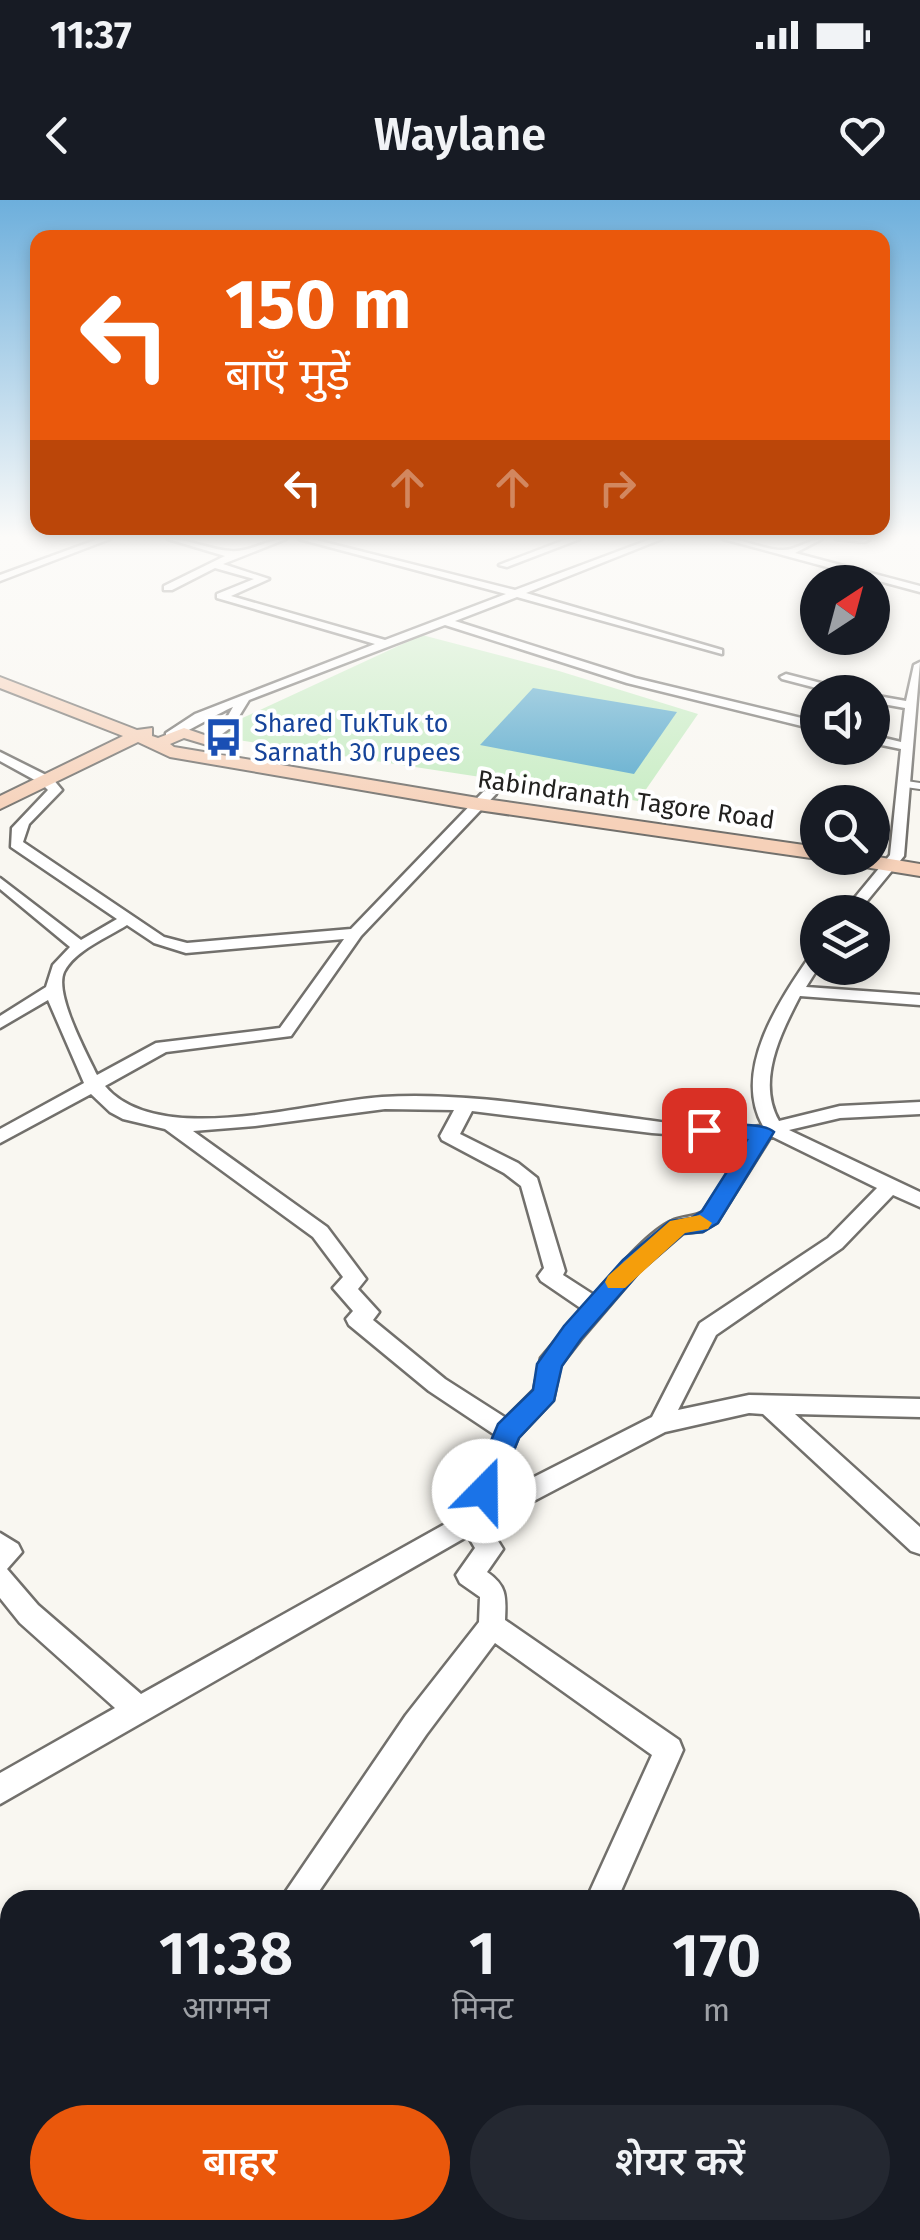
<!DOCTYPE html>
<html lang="hi">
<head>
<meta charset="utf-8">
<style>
	:root { --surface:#171b24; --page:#242831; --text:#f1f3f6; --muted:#9ea1a6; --accent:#ea580c }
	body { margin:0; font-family:"Fira Sans","Noto Sans Devanagari",sans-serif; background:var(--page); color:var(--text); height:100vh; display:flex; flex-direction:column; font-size:38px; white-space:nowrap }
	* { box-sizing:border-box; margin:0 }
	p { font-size:32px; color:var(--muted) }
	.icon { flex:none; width:55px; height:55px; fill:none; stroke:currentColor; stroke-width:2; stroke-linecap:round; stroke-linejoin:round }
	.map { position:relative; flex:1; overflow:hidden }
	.panel { position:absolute; left:0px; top:1690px; width:920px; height:350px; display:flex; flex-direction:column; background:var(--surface); border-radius:30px 30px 0 0; box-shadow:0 5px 15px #0003 }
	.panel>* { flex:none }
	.top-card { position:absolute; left:30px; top:30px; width:860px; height:305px; border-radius:20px; box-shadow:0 5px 15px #0003; background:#ea580c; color:#fff; overflow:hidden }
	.needle { width:65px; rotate:36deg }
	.buttons { position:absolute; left:800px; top:365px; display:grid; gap:20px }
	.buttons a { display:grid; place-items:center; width:90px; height:90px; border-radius:50%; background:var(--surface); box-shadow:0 5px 15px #0003; font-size:50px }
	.pin { position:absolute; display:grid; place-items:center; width:85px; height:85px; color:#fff; margin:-42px; border-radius:20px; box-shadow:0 5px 15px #0006 }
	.me { position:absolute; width:110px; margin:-55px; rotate:22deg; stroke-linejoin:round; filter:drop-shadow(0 0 8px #0008) }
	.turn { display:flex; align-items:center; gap:35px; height:210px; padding:0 30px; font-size:45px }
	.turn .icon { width:130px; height:130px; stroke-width:2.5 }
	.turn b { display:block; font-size:70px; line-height:85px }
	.lanes { display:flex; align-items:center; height:95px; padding:0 30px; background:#0003; justify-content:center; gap:50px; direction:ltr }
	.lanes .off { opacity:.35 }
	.eta { display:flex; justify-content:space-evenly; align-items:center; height:170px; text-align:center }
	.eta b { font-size:60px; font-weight:600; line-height:70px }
	.cta { display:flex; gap:20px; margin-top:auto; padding:20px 30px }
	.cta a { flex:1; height:115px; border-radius:60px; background:var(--accent); color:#fff; font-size:40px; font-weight:600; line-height:115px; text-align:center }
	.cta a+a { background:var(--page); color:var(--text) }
	.status { display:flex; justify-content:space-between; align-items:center; height:70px; padding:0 50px; background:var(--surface); direction:ltr }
	.status svg { height:28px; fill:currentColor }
	header { display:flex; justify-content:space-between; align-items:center; height:130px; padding:0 30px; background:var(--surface); font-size:45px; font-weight:600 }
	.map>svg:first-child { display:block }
	.green { fill:#c6ecc2 }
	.water { fill:#54a7cb }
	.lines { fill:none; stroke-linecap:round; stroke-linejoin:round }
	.lane-casing { stroke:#72706c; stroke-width:10 }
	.street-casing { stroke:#72706c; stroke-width:5 }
	.secondary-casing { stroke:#72706c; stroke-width:4 }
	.lane { stroke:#fff; stroke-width:6 }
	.street { fill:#fff; fill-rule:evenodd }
	.secondary { fill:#f6d1b9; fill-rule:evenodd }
	.route { fill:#1a73e8; stroke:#114b97; stroke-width:2.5 }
	.slow { fill:#f59e0b }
	.labels { text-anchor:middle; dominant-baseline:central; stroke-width:8; stroke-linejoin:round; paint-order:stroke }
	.far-transit-label { font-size:25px; fill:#164399; stroke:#fff; text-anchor:start }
	.far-street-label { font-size:25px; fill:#22211f; stroke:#fff }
</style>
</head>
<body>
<div class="status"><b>11:37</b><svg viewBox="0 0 49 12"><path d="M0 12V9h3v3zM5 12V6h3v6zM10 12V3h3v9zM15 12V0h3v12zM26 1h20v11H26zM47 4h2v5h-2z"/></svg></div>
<header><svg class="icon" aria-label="back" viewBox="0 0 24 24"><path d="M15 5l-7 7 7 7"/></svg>Waylane<svg class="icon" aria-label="heart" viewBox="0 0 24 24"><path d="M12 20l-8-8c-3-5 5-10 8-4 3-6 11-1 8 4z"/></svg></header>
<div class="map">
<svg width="920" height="2040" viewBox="0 0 920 2040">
	<rect width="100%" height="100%" fill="#f9f7f1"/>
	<path class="green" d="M422,435L559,471L698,514L638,601L218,537L236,521Z"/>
	<path class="water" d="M533,488L677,512L634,574L480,545Z"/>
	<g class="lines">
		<defs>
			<path id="lane" d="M906,584L920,586"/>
			<g id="street">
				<path d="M98,339H110L0,381V375Z"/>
				<path d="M168,339C190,339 210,350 231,351C249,353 267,339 286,339L223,364L269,379L231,396L385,440L506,394L299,339H312L515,390L651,339H662L526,393L722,450V454L517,397L455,421L635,478L818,522V530L627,483L445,425L249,500L233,526L211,542L201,539L225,521L233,507C218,513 176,539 166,539V533L195,514L375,444L217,398V394L254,379L215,368L172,390H164V386L225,356Z"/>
				<path d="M567,339H580L507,367L499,365Z"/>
				<path d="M723,339C744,338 762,350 782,350C796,351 808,339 822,339L795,353L920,386V392Z"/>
				<path d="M836,339H870L865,342Z"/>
				<path d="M920,462L904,656L858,712H843L890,655L901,549L872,543V535L901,542L905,508L872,502V495L906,501L914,465Z"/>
				<path d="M786,474L848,490L850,492H832L782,479L780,477Z"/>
				<path d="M0,552L52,578L62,590L29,624L23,642L164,737L187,743L351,729L484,591L496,594L361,736L291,836L166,852L105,886C158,949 308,902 382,897C467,892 554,908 639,919C677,924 721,932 760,926H763C731,869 782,797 812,753L818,751V768L806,787L920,795V805L800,796C781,833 756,881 779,921L840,906L920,902V914L840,918L789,930L920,992V1007L893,995L842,1048L716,1135L678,1210L749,1195L920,1199V1217L795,1214L920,1327V1354L911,1351L763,1214L749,1213L665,1232L488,1325L503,1349L487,1372C507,1386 506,1396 505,1420L679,1540L683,1550L617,1700H586L652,1555L495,1443L426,1535L313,1700H280L406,1515L479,1422L480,1397L460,1383L456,1375L475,1348L468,1336L0,1604V1573L115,1508L20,1423L0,1398V1333L18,1344L22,1352L7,1369L38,1405L141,1494L463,1314L495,1235L429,1191L349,1125L346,1119L353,1111L333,1088L343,1077L313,1037L165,929L123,919L110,912L91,894L0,943V929L84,883L48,800L0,828V816L46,787L53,765L70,747L0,689V678L81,740L117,719L11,647L12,628L48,590L42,584L0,561ZM127,725L154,743L186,753L344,739L280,828L156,843L97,875C87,854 54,794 64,772C75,750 107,738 127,725ZM385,909L454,910L440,936L442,940L504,973L521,986L544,1068L538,1076L541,1081L582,1109L541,1158L534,1190L506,1218L445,1179L373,1120L379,1112L358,1089L366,1079L327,1027L193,931L255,926ZM472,911L652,933L750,940L703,1012C692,1018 682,1016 672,1021C647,1032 612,1075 594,1095L563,1075L565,1071L537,978L518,963L460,934ZM771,936L877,988L828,1038L700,1123L652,1217L493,1298L518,1237L553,1200L560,1166L581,1139L639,1071L683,1033L702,1031L717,1022Z"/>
				<path d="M0,1978L10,1982V2021L0,2017Z"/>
				<path d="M21,2030H63L67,2040H25Z"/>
				<path d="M108,2030H148L144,2040H104Z"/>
				<path d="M260,2030H311L315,2040H264Z"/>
				<path d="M463,2030H500L496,2040H459Z"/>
			</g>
			<g id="secondary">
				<path d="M0,477L137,530L152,528V536L158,538L184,528L233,545L224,550L184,538L170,544L174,547L478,598L818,647V658H823L818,659L478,610L170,557L138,542L0,609V596L123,536L0,488Z"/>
				<path d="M872,656L920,664V676L846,664L836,658Z"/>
			</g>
		</defs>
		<use href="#lane" class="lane-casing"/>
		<use href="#street" class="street-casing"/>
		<use href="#secondary" class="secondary-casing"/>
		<use href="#lane" class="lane"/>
		<use href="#street" class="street"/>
		<use href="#secondary" class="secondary"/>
	</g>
	<linearGradient id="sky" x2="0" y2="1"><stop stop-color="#6dafdc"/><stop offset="0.54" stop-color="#fcfbf9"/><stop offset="1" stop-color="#fcfbf9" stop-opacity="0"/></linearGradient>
	<rect width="920" height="624" fill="url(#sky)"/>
	<path class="route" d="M704,923C722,925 764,922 774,932L718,1023L703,1032L683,1034L640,1072L581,1139L562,1166L554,1201L519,1238L494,1299L484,1303L474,1299L470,1291L498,1224L533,1190L537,1164L564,1126L623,1060L670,1021L691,1018L702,1011L747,940L697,935L694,930L697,925Z"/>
	<path class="slow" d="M700,1015L712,1023L708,1029L685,1033L625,1088H608L605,1082L608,1076L670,1021Z"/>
	<defs>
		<symbol id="bus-bare" viewBox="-9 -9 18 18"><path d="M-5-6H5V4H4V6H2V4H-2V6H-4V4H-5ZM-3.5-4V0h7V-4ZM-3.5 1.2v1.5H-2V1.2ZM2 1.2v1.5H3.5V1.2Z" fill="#1a4fb4" stroke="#fff" stroke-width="2.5" paint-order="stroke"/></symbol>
	</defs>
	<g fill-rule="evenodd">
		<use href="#bus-bare" x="196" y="510" width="55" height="55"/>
	</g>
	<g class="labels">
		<g class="far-transit-label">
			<text x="254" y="524">Shared TukTuk to<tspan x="254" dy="29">Sarnath 30 rupees</tspan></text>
		</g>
		<g class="far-street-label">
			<text transform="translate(626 600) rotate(8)">Rabindranath Tagore Road</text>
		</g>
	</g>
</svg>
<div class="buttons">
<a><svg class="needle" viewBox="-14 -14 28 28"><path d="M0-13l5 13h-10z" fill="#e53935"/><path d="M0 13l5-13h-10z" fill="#9ea1a6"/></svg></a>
<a><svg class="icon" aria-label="sound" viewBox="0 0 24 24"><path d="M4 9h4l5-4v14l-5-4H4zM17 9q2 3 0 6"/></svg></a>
<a><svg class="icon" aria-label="search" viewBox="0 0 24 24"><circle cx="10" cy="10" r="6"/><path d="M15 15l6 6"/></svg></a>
<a><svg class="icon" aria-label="layers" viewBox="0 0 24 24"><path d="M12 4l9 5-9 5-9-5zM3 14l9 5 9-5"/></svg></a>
</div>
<div class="pin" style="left:704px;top:930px;background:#d93025"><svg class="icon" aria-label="arrive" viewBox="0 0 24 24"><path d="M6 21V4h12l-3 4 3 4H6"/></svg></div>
<svg class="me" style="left:484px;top:1291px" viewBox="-20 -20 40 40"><circle r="19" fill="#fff"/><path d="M0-13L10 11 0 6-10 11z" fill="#1a73e8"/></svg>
<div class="top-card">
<div class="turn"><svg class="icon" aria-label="left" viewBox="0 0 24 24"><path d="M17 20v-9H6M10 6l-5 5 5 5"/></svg><div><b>150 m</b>बाएँ मुड़ें</div></div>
<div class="lanes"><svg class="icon" aria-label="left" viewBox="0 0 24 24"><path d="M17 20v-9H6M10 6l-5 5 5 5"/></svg><svg class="icon off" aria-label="ahead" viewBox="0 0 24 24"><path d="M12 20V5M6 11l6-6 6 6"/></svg><svg class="icon off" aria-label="ahead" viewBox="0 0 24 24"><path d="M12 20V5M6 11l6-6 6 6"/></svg><svg class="icon off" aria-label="right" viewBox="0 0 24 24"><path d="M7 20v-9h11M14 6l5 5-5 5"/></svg></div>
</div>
<section class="panel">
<div class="eta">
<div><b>11:38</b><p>आगमन</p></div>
<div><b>1</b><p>मिनट</p></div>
<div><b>170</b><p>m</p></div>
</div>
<div class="cta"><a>बाहर</a><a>शेयर करें</a></div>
</section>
</div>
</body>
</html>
